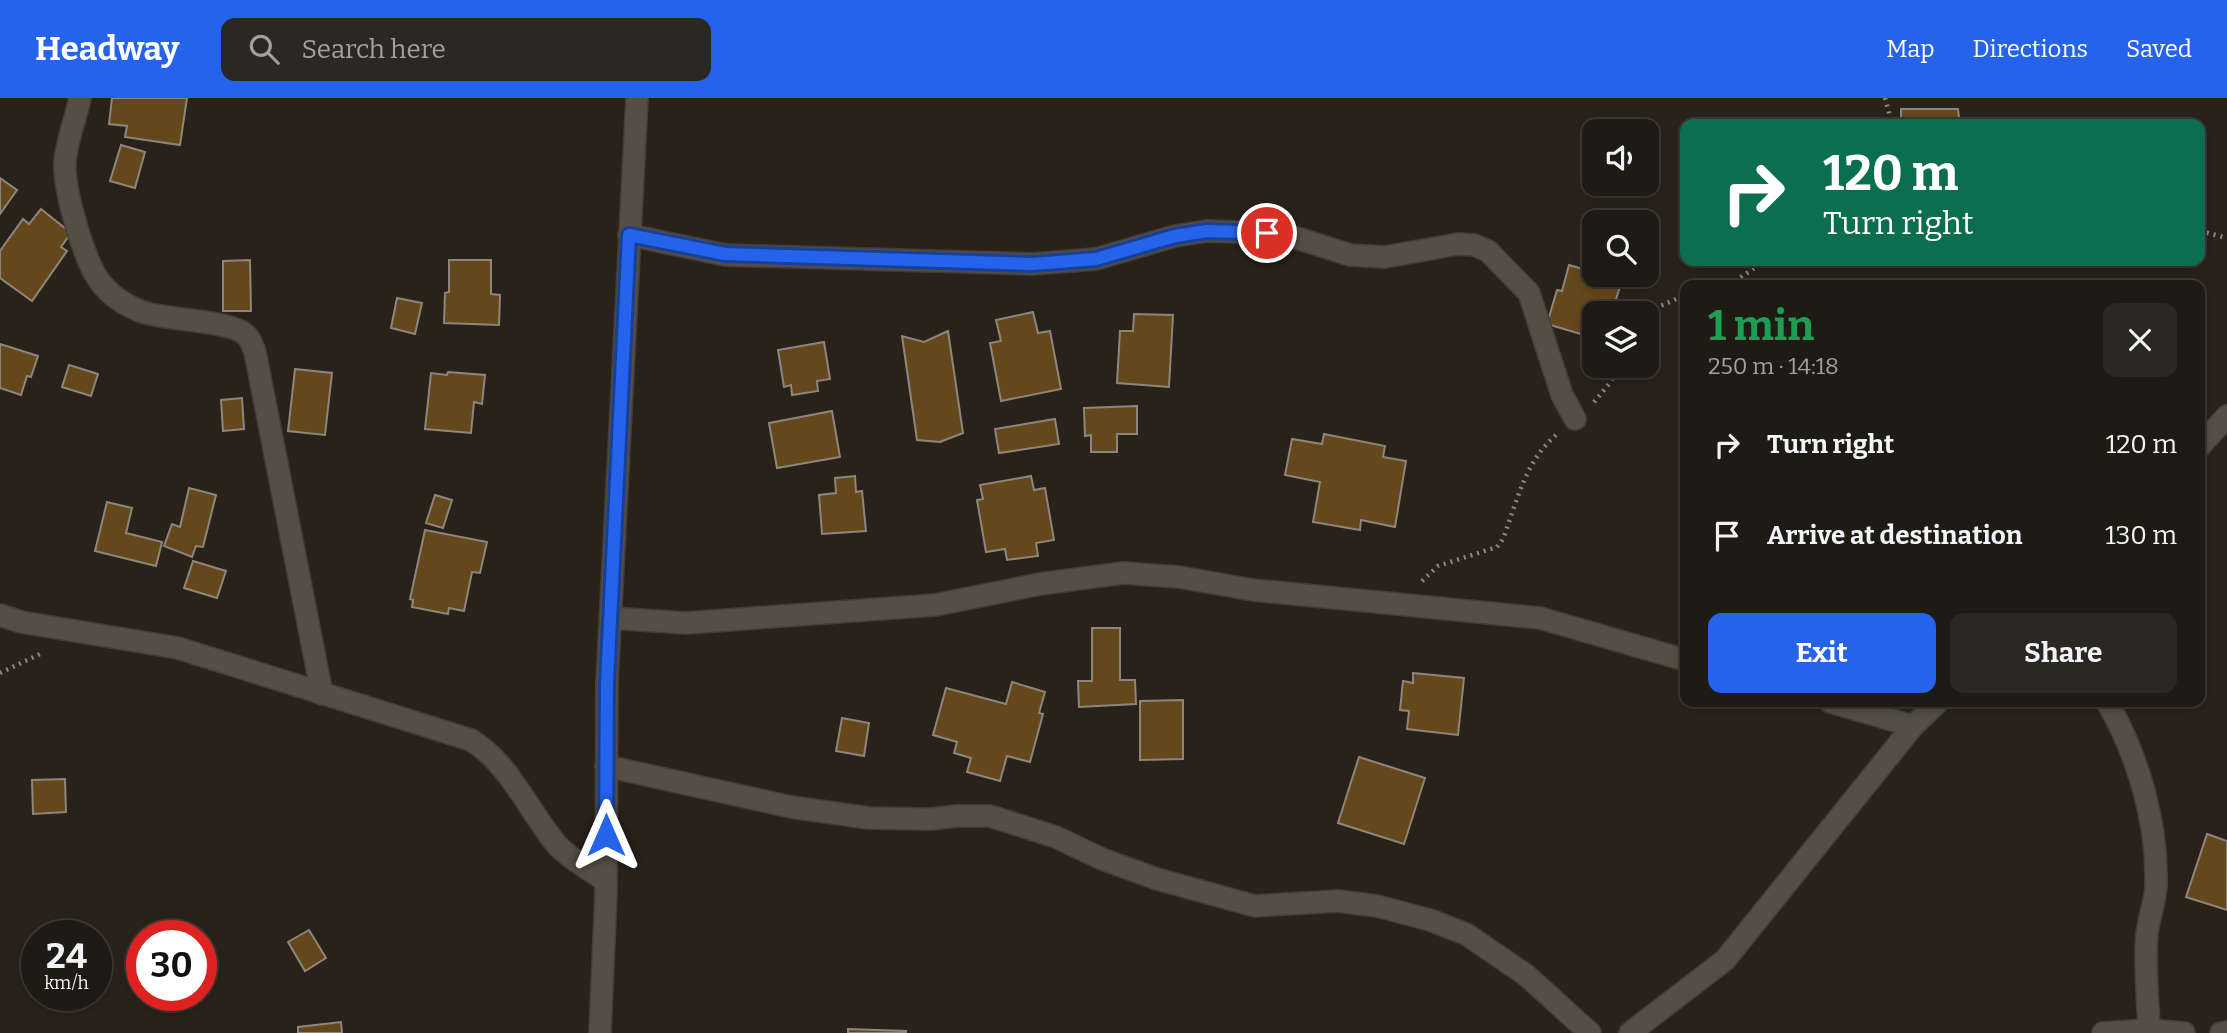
<!DOCTYPE html>
<html lang="en">
<head>
<meta charset="utf-8">
<style>
	:root { --surface:#1e1a14; --page:#2b2722; --text:#f1f3f6; --muted:#a1a1a0; --line:#3c3834; --accent:#2563eb }
	body { margin:0; font-family:Bitter,serif; background:var(--page); color:var(--text); height:100vh; display:flex; flex-direction:column; font-size:26px; white-space:nowrap }
	* { box-sizing:border-box; margin:0 }
	p { font-size:23px; color:var(--muted) }
	.icon { flex:none; width:38px; height:38px; fill:none; stroke:currentColor; stroke-width:2; stroke-linecap:round; stroke-linejoin:round }
	.map { position:relative; flex:1; overflow:hidden }
	.drawer { position:absolute; left:1680px; top:182px; width:525px; height:427px; display:flex; flex-direction:column; background:var(--surface); border-radius:14px; box-shadow:0 4px 10px #0003,0 0 0 2px var(--line) }
	.drawer>* { flex:none }
	.banner { position:absolute; left:1680px; top:21px; width:525px; height:147px; border-radius:14px; box-shadow:0 4px 10px #0003,0 0 0 2px var(--line); background:#0b6e4f; color:#fff; overflow:hidden }
	.tools { position:absolute; left:1582px; top:21px; display:grid; gap:14px }
	.tools a { display:grid; place-items:center; width:77px; height:77px; border-radius:14px; background:var(--surface); box-shadow:0 4px 10px #0003,0 0 0 2px var(--line); font-size:35px }
	.speed { position:absolute; left:21px; top:822px; display:flex; gap:14px; font-size:35px; font-weight:700; text-align:center }
	.speed>* { display:grid; place-content:center; width:91px; height:91px; border-radius:50%; background:var(--surface); box-shadow:0 4px 10px #0003,0 0 0 2px var(--line); line-height:1 }
	.speed small { font-size:18px; font-weight:400 }
	.speed .limit { border:10px solid #d22; background:#fff; color:#111 }
	.pin { position:absolute; display:grid; place-items:center; width:60px; height:60px; color:#fff; margin:-30px; border:4px solid #fff; border-radius:50%; box-shadow:0 2px 7px #0007 }
	.me { position:absolute; width:77px; margin:-38px; rotate:0deg; stroke-linejoin:round; filter:drop-shadow(0 0 5px #0008) }
	.turn { display:flex; align-items:center; gap:24px; height:147px; padding:0 28px; font-size:32px }
	.turn .icon { width:91px; height:91px; stroke-width:2.5 }
	.turn b { display:block; font-size:49px; line-height:60px }
	.round { display:grid; place-items:center; flex:none; width:74px; height:74px; border-radius:14px; background:var(--page) }
	.headline { display:flex; align-items:center; justify-content:space-between; height:119px; padding:0 28px }
	h1 { font-size:42px; font-weight:700; line-height:52px; color:#1e9e55 }
	.button { display:flex; gap:14px; margin-top:auto; padding:14px 28px }
	.button a { flex:1; height:80px; border-radius:14px; background:var(--accent); color:#fff; font-size:28px; font-weight:700; line-height:80px; text-align:center }
	.button a+a { background:var(--page); color:var(--text) }
	ul { padding:0; list-style:none }
	li { display:flex; align-items:center; gap:21px; height:91px; padding:0 28px }
	li div { flex:1 }
	li b { display:block; font-size:26px }
	li em { font-style:normal }
	header { display:flex; align-items:center; gap:42px; box-sizing:border-box; height:98px; padding:0 35px; background:var(--accent); color:#fff }
	header strong { font-size:33px }
	nav { display:flex; gap:38px; margin-inline-start:auto; font-size:24px }
	.search { width:490px; height:63px; background:var(--page); display:flex; align-items:center; gap:18px; box-sizing:border-box; padding:0 24px; border-radius:14px; color:var(--muted); font-size:26px }
	.map>svg:first-child { display:block }
	.building { fill:#64471b; stroke:#8e867d; stroke-width:2 }
	.lines { fill:none; stroke-linecap:round; stroke-linejoin:round }
	.minor-casing { stroke:#423d37; stroke-width:24 }
	.path { stroke:#8c8781; stroke-width:4.5; stroke-dasharray:2 5; stroke-linecap:butt }
	.minor { stroke:#544e45; stroke-width:21 }
	.route-casing { stroke:#184099; stroke-width:18 }
	.route { stroke:#2563eb; stroke-width:12 }
</style>
</head>
<body>
<header>
<strong>Headway</strong>
<div class="search"><svg class="icon" aria-label="search" viewBox="0 0 24 24"><circle cx="10" cy="10" r="6"/><path d="M15 15l6 6"/></svg>Search here</div>
<nav><a>Map</a><a>Directions</a><a>Saved</a></nav>
</header>
<div class="map">
<svg width="2227" height="935" viewBox="0 0 2227 935">
	<rect width="100%" height="100%" fill="#28221a"/>
	<g class="building">
		<path d="M112,0H187L180,47L125,39L127,28L109,26Z"/>
		<path d="M1901,11H1958L1959,20H1969V26H1901Z"/>
		<path d="M121,47L145,54L135,90L110,83Z"/>
		<path d="M0,80L17,92L0,116Z"/>
		<path d="M41,111L71,135L61,149L67,153L32,203L0,180V153L23,121L29,126Z"/>
		<path d="M250,162L251,213H223V163Z"/>
		<path d="M449,162H491V196L500,197L499,227L444,225L445,195L449,194Z"/>
		<path d="M1569,167L1594,174V177L1622,182L1614,208L1618,209L1616,215H1594V240L1547,226L1557,192L1562,193Z"/>
		<path d="M397,200L422,205L415,236L391,230Z"/>
		<path d="M1033,214L1038,235L1050,233L1061,291L1001,303L990,245L1001,243L996,222Z"/>
		<path d="M1134,216L1173,217L1169,289L1117,285L1120,233H1133Z"/>
		<path d="M948,233L963,335L940,344L917,342L902,238L924,244Z"/>
		<path d="M824,244L830,281L817,283L818,293L792,297L791,287L784,289L778,252Z"/>
		<path d="M0,246L38,258L31,279L27,278L21,297L0,290Z"/>
		<path d="M69,267L98,276L91,298L62,289Z"/>
		<path d="M295,271L332,275L325,337L288,333Z"/>
		<path d="M448,274L485,277L482,306L474,304L471,335L425,331L431,275L447,277Z"/>
		<path d="M242,300L244,331L223,333L221,302Z"/>
		<path d="M1137,308V336H1117V354H1091V337L1085,338L1084,310Z"/>
		<path d="M832,313L840,359L777,370L769,325Z"/>
		<path d="M1055,321L1059,346L999,355L995,331Z"/>
		<path d="M1324,336L1385,348L1383,359L1406,363L1395,429L1361,422L1360,432L1313,424L1320,384L1285,377L1292,341L1322,346Z"/>
		<path d="M855,378L856,394L862,393L866,433L822,436L819,397L836,395L835,380Z"/>
		<path d="M1031,378L1034,392L1045,390L1054,442L1036,445L1038,458L1007,462L1005,451L986,454L977,402L983,401L980,387Z"/>
		<path d="M189,390L216,397L203,449L196,448L192,459L164,448L172,426L180,429Z"/>
		<path d="M435,397L452,402L443,430L426,425Z"/>
		<path d="M107,404L132,410L126,435L162,444L156,468L95,453Z"/>
		<path d="M425,432L487,444L480,475L472,474L464,513L449,510L448,516L412,509L413,502L410,501Z"/>
		<path d="M193,463L226,473L217,500L184,490Z"/>
		<path d="M1092,530H1120V582H1135L1136,606L1079,609L1078,583H1092Z"/>
		<path d="M1413,575L1464,580L1458,637L1407,631L1409,613L1400,612L1403,583L1413,585Z"/>
		<path d="M1012,584L1045,594L1039,615L1043,616L1030,664L1007,658L1000,683L967,674L971,660L954,655L957,644L933,637L946,590L1006,606Z"/>
		<path d="M1183,602V661L1140,662V603Z"/>
		<path d="M842,620L869,625L864,658L836,653Z"/>
		<path d="M1359,659L1425,680L1404,746L1338,725Z"/>
		<path d="M65,681L66,714L33,716L32,682Z"/>
		<path d="M2207,736L2227,743V812L2186,799Z"/>
		<path d="M309,832L326,860L305,873L288,844Z"/>
		<path d="M341,924L342,935H298V929Z"/>
		<path d="M848,931L906,933V935H848Z"/>
	</g>
	<g class="lines">
		<defs>
			<g id="minor">
				<path d="M80,0C76,20 67,42 65,63C63,90 84,164 101,185C111,198 125,207 140,213C164,223 234,221 248,239C251,243 253,250 255,254L322,596"/>
				<path d="M629,137L725,157L1033,166L1096,161L1175,138L1207,133L1267,135L1297,140L1350,157L1385,159L1458,146L1474,147L1488,153L1529,195L1562,297L1575,321"/>
				<path d="M2200,348L2227,318"/>
				<path d="M0,517L21,524L178,550L471,642C510,666 528,712 557,747C570,761 590,772 606,783"/>
				<path d="M610,520L686,525L935,507L1040,486L1123,475L1179,479L1253,492L1540,520L1685,562"/>
				<path d="M1830,604L1913,628"/>
				<path d="M2107,604C2138,657 2158,726 2156,788C2155,804 2149,820 2147,835C2144,867 2148,900 2149,932"/>
				<path d="M606,668L791,709L869,720L931,721L957,718H990L1056,739L1102,761L1157,781L1255,808L1338,803L1377,808L1430,822L1466,836L1526,877L1590,935"/>
				<path d="M600,935L606,795L607,585L637,0"/>
				<path d="M1630,935L1725,862L1913,628L1938,604"/>
				<path d="M2103,935L2149,932L2184,935"/>
				<path d="M2221,935L2227,934"/>
			</g>
		</defs>
		<use href="#minor" class="minor-casing"/>
		<g class="path">
			<path d="M1885,0L1892,26"/>
			<path d="M2200,133L2227,140"/>
			<path d="M1729,187L1765,163"/>
			<path d="M1647,222L1656,210L1685,197"/>
			<path d="M1594,304L1609,286L1620,268"/>
			<path d="M1422,483L1438,468L1497,449L1503,441C1517,404 1524,365 1556,337"/>
			<path d="M0,575L40,556"/>
		</g>
		<use href="#minor" class="minor"/>
	</g>
	<g class="lines">
		<defs>
			<path id="route" d="M606,737L607,585L629,137L725,156L1033,166L1096,161L1175,138L1207,133L1267,135"/>
		</defs>
		<use href="#route" class="route-casing"/>
		<use href="#route" class="route"/>
	</g>
</svg>
<div class="tools">
<a><svg class="icon" aria-label="sound" viewBox="0 0 24 24"><path d="M4 9h4l5-4v14l-5-4H4zM17 9q2 3 0 6"/></svg></a>
<a><svg class="icon" aria-label="search" viewBox="0 0 24 24"><circle cx="10" cy="10" r="6"/><path d="M15 15l6 6"/></svg></a>
<a><svg class="icon" aria-label="layers" viewBox="0 0 24 24"><path d="M12 4l9 5-9 5-9-5zM3 14l9 5 9-5"/></svg></a>
</div>
<div class="speed"><div>24<small>km/h</small></div><div class="limit">30</div></div>
<div class="pin" style="left:1267px;top:135px;background:#d93025"><svg class="icon" aria-label="arrive" viewBox="0 0 24 24"><path d="M6 21V4h12l-3 4 3 4H6"/></svg></div>
<svg class="me" style="left:606px;top:737px" viewBox="-20 -20 40 40"><path d="M0-17L14 15 0 8-14 15z" fill="#2563eb" stroke="#fff" stroke-width="4"/></svg>
<div class="banner">
<div class="turn"><svg class="icon" aria-label="right" viewBox="0 0 24 24"><path d="M7 20v-9h11M14 6l5 5-5 5"/></svg><div><b>120 m</b>Turn right</div></div>
</div>
<section class="drawer">
<div class="headline"><div><h1>1 min</h1><p>250 m · 14:18</p></div><a class="round"><svg class="icon" aria-label="close" viewBox="0 0 24 24"><path d="M6 6l12 12M18 6L6 18"/></svg></a></div>
<ul>
<li><svg class="icon" aria-label="right" viewBox="0 0 24 24"><path d="M7 20v-9h11M14 6l5 5-5 5"/></svg><div><b>Turn right</b></div><em>120 m</em></li>
<li><svg class="icon" aria-label="arrive" viewBox="0 0 24 24"><path d="M6 21V4h12l-3 4 3 4H6"/></svg><div><b>Arrive at destination</b></div><em>130 m</em></li>
</ul>
<div class="button"><a>Exit</a><a>Share</a></div>
</section>
</div>
</body>
</html>
